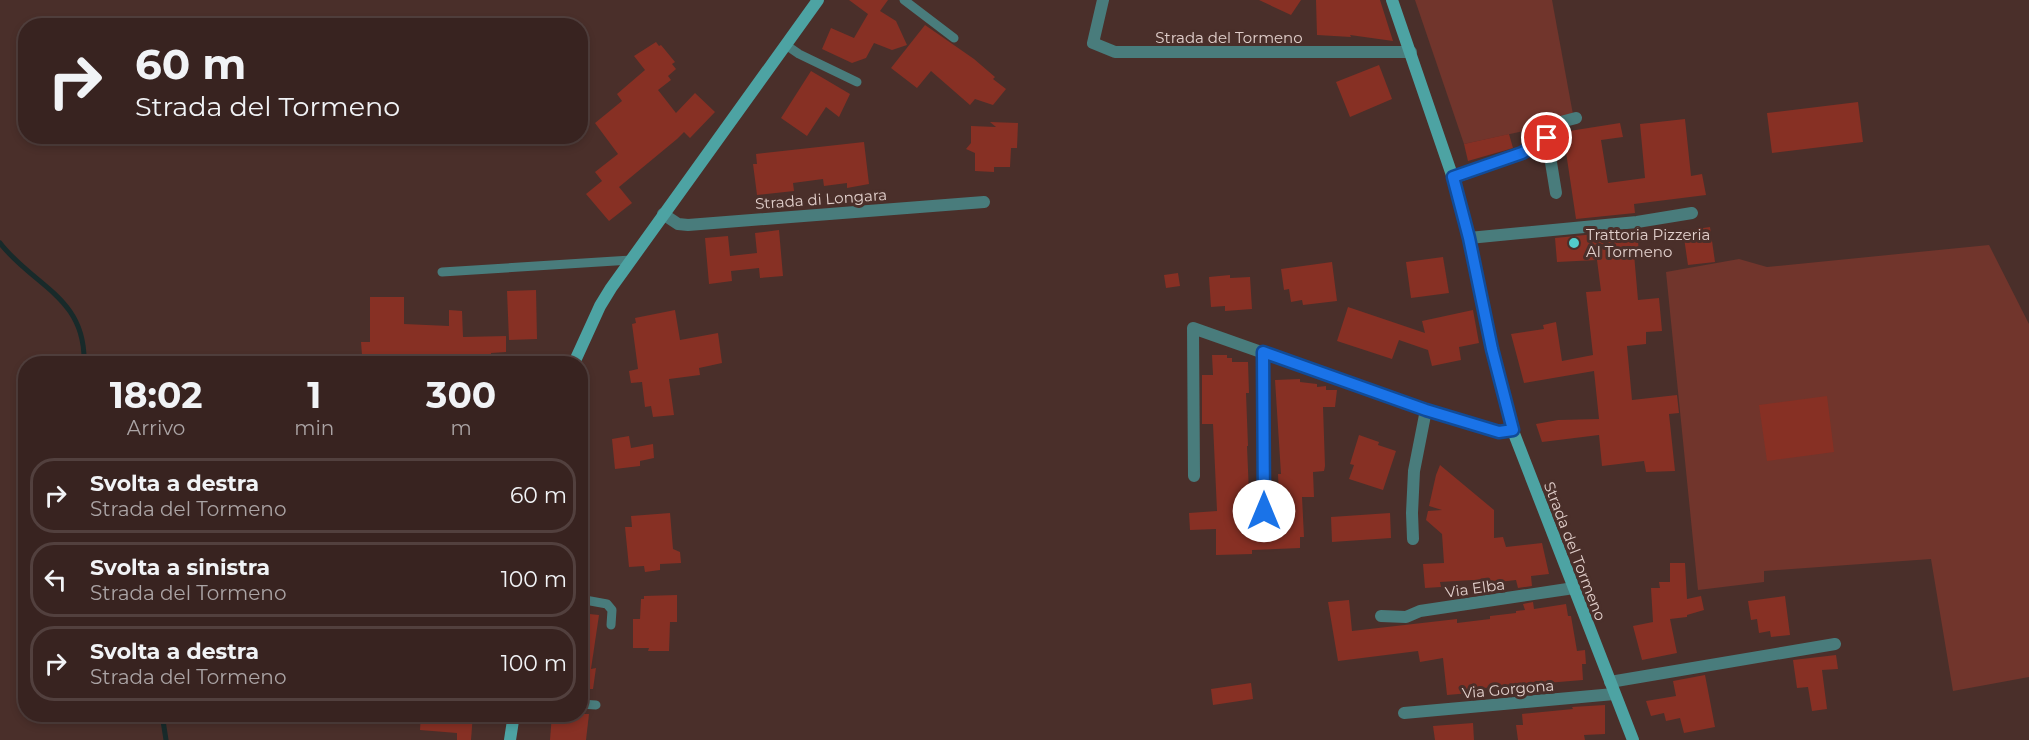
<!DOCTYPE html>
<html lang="it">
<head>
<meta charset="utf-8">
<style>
	:root { --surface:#382320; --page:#432f2d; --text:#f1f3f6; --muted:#aba4a5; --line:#52403e }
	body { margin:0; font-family:Montserrat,sans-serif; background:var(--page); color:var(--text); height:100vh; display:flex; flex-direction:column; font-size:22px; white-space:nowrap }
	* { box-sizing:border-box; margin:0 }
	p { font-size:20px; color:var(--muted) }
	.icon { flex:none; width:33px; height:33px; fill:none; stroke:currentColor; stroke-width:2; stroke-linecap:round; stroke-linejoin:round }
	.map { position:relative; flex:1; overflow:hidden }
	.sheet { position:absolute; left:18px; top:356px; width:570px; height:366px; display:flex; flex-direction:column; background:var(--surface); border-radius:24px; box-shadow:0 3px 9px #0003,0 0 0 2px var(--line) }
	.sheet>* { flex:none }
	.hud { position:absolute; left:18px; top:18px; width:570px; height:126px; border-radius:24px; box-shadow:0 3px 9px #0003,0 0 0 2px var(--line); background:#382320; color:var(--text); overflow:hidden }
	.pin { position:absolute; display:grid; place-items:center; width:51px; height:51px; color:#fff; margin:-26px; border:3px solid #fff; border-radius:50%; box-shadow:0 2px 6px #0007 }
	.me { position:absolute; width:66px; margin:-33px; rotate:0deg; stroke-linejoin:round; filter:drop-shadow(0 0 4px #0008) }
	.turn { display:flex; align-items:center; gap:21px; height:126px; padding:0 18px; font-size:27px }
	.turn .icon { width:78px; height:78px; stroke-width:2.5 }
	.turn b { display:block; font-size:42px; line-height:51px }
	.eta { display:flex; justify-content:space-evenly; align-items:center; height:102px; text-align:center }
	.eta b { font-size:36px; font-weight:700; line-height:42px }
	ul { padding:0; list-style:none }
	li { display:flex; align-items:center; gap:18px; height:75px; margin:0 12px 9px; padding:0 6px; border:3px solid var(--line); border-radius:24px }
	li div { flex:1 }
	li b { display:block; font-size:22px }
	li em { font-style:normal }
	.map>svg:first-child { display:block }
	.green { fill:#71352c }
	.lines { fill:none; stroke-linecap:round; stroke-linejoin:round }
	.stream { stroke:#182a2a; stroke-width:5 }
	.building { fill:#873024 }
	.lane { stroke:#497c7c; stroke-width:9 }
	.street { stroke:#497c7c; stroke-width:12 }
	.secondary { stroke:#4da3a3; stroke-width:12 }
	.route-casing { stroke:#114b97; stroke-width:15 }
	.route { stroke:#1a73e8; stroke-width:10 }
	.poi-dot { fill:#52cdcc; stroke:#4a2f2a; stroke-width:2 }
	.labels { text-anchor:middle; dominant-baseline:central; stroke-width:6; stroke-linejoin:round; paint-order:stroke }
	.street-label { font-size:15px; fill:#e1cfcb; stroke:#4a2f2a }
	.poi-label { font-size:15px; fill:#e1cfcb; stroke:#4a2f2a; text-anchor:start }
</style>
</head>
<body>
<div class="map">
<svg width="2029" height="740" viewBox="0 0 2029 740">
	<rect width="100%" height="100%" fill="#4a2f2a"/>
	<g class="green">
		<path d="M1415,0H1552L1574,120L1464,144Z"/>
		<path d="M1989,245L2029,324V677L1953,691L1931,559L1764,571V582L1698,590L1666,272L1739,259L1767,267Z"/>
	</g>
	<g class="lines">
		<g class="stream">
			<path d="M0,243C33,286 86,297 84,363"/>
			<path d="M162,714L166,740"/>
		</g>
	</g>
	<g class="building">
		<path d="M849,0H888L880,11L896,21L907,45L892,50L874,43L866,58L852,63L822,49L831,28L854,38L868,14Z"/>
		<path d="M1259,0H1301L1291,15Z"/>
		<path d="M1316,0H1380L1393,41L1350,35L1351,37L1317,35Z"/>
		<path d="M925,25L974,59L995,77L993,79L1006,89L993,105L975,99L970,105L931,71L917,88L891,68Z"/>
		<path d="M656,42L659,46L661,45L675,62L672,64L676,69L668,76L671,80L658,90L676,113L695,93L715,112L690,138L684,132L677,139L619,187L632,203L609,221L586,194L602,181L595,172L618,154L595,123L622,101L617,94L645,70L634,56Z"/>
		<path d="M1379,65L1392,99L1350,117L1336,82Z"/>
		<path d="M811,71L850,94L839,117L826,107L807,136L781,118Z"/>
		<path d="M1858,102L1863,142L1772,153L1767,113Z"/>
		<path d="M1685,119L1691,176L1702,174L1706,195L1634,204L1635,213L1576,219L1563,132L1620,123L1623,137L1601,140L1608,183L1645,178L1640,124Z"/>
		<path d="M990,122L1018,123L1017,148H1011L1010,167H994V172L975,171V153L966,149L971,143V126L996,127Z"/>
		<path d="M1509,134L1513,148L1468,161L1464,144Z"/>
		<path d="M864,142L869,184L847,188V183L824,186L823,179L793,183L794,191L757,195L753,164H757L756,154Z"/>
		<path d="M1710,227L1715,262L1688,265L1683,231Z"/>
		<path d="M779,230L783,276L760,278L759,268L731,271L732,281L709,284L705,238L728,236L730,256L757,253L755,233Z"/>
		<path d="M1615,232L1616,243L1638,241L1639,254H1634L1638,300L1659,298L1662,331L1646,332V344L1627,346L1632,400L1677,395L1679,413L1669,414L1675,471L1646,472L1644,461L1602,466L1599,435L1542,442L1536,424L1558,420L1599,419L1594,371L1524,383L1511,334L1544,329L1543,325L1556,322L1562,361L1593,355L1586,292L1601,291L1597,260L1557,262L1555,238Z"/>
		<path d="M1443,257L1449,293L1411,298L1406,262Z"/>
		<path d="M1332,262L1337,301L1303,305L1302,300L1291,302L1289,289L1284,290L1281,269Z"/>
		<path d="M1178,273L1180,286L1166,288L1164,275Z"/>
		<path d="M1230,275V278L1250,277L1252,309L1225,311V306L1211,307L1209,277Z"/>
		<path d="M536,290L537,339L509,340L507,291Z"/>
		<path d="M370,297H404V324L449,326V310L462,311L463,337L506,336V352L491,353V358L475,359V362L453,363H424V356L362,355L361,342H370Z"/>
		<path d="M1348,307L1425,333L1422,321L1473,310L1479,343L1459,347L1461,360L1432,366L1428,350L1399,340L1392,359L1337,341Z"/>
		<path d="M675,310L680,340L718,333L722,363L699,368L700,375L669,379L674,415L653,417L651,406L645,407L642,382L631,383L629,371L638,369L632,324L636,323L635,318Z"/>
		<path d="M1212,355H1227V358H1232V362H1248L1249,393H1246L1248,446H1247L1250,517L1265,519L1270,517L1280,516L1278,474H1281L1275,380L1300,379V382L1317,384V387L1326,386V390H1337L1335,407H1323L1325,466L1324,471L1313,472L1314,497H1302L1304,537H1300V548L1252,550V554L1216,555V529L1190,530L1189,513L1217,511L1213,424H1202V375H1213Z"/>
		<path d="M1827,396L1834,452L1767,461L1759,405Z"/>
		<path d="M1359,435L1379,442L1378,445L1396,451L1383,490L1349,479L1354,465L1350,464Z"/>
		<path d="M629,436L631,448L653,444L654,458L640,461V466L615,469L612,439Z"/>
		<path d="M1440,465L1494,510V538L1503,537L1506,547L1542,543L1549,574L1531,576L1532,586L1518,588L1516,580L1474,585L1473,580L1440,582L1441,587L1425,588L1423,564L1444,563L1442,534L1426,520L1428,511L1442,510L1429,506L1436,475Z"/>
		<path d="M670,513L673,549L680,552L681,563L660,564V570L645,572L644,566L629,567L625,527H632L631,516Z"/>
		<path d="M1390,513L1391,538L1332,542L1331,517Z"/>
		<path d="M1670,563H1685L1687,599L1701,596L1704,610L1687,615V617L1670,619L1677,653L1642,660L1633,626L1653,622L1651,588H1660L1659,582H1670Z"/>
		<path d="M677,595V622H670L669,651H648L649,648H633V619H640L641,599H644V596Z"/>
		<path d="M1785,596L1790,635L1771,637L1770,631L1759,633L1757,619L1751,620L1748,601Z"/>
		<path d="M1349,600L1352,631L1457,619V623L1490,619V616L1516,613V611L1525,610L1523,604L1533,602L1534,609L1566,604L1568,616H1571L1577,651L1585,650L1586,664H1582L1583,680L1534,684V687L1520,688L1519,686L1482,688V692L1447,695L1443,658L1420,662L1418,651L1338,661L1328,602Z"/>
		<path d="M580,613L599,615L591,669L596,668L593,689H580Z"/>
		<path d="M1836,655L1838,669L1822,670L1827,709L1812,711L1808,687L1797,688L1793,660Z"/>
		<path d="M1705,675L1715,727L1684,733L1680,718L1666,721L1664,713L1651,716L1646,701L1676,696L1673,681Z"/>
		<path d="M1251,683L1253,699L1213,705L1211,689Z"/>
		<path d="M1605,705V734L1584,735L1585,740H1518L1516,725H1523L1522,714L1573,709L1572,707Z"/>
		<path d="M421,714H473L471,740H457V733L420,730Z"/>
		<path d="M552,714H589L586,740H550Z"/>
		<path d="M1473,723L1474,740H1435L1433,726Z"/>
	</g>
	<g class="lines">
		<g class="lane">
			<path d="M904,0L954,38"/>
			<path d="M786,45L799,54L857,82"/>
			<path d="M442,272L631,260"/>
			<path d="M585,600L607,604L612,610L611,625"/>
			<path d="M580,704L596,705"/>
		</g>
		<g class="street">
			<path d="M1103,0L1093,43L1115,52H1411"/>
			<path d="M1547,138L1556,193"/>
			<path d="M1453,178L1522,153L1547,138L1557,123L1576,118"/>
			<path d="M663,214L678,224L688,225L984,202"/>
			<path d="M1469,238L1637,222L1692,213"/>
			<path d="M1263,352L1264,511"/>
			<path d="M1194,476L1193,328L1426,410L1499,432L1513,431"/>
			<path d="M1413,539L1412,513L1414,471L1426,410"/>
			<path d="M1381,616L1406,617L1420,611L1574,588"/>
			<path d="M1610,682L1835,644"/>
			<path d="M1404,713L1614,694"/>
		</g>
		<g class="secondary">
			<path d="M1392,0L1453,178L1469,238L1492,349L1513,431L1633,740"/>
			<path d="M574,363L600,306L611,288L818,0"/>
			<path d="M510,740L514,714"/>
		</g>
	</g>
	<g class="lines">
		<defs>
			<path id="route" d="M1264,511L1263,352L1426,410L1499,432L1513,430L1492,349L1469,238L1453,177L1522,153L1547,138"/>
		</defs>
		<use href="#route" class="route-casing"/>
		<use href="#route" class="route"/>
	</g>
	<circle class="poi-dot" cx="1574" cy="243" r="6"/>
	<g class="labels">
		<g class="street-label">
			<text x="1229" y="37">Strada del Tormeno</text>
			<text transform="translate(821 199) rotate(-4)">Strada di Longara</text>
			<text transform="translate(1575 551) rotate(69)">Strada del Tormeno</text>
			<text transform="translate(1475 588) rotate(-8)">Via Elba</text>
			<text transform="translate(1508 689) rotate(-5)">Via Gorgona</text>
		</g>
		<g class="poi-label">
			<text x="1586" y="234">Trattoria Pizzeria<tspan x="1586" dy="17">Al Tormeno</tspan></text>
		</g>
	</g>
</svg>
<div class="pin" style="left:1547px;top:138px;background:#d93025"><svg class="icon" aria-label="arrive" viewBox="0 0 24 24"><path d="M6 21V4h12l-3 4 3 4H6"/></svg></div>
<svg class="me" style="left:1264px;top:511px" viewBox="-20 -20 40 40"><circle r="19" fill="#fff"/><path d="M0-13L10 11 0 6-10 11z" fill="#1a73e8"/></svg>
<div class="hud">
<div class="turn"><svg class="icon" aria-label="right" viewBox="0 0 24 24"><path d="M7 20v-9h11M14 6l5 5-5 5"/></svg><div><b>60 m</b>Strada del Tormeno</div></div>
</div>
<section class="sheet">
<div class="eta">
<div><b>18:02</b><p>Arrivo</p></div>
<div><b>1</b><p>min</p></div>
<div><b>300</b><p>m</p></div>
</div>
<ul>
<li><svg class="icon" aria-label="right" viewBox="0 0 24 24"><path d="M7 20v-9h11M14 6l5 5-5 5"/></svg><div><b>Svolta a destra</b><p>Strada del Tormeno</p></div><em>60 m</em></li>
<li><svg class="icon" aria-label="left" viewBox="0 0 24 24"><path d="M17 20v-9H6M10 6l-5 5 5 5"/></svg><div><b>Svolta a sinistra</b><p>Strada del Tormeno</p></div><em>100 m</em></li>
<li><svg class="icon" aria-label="right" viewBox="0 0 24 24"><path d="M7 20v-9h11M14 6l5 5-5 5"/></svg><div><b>Svolta a destra</b><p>Strada del Tormeno</p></div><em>100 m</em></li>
</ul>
</section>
</div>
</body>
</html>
